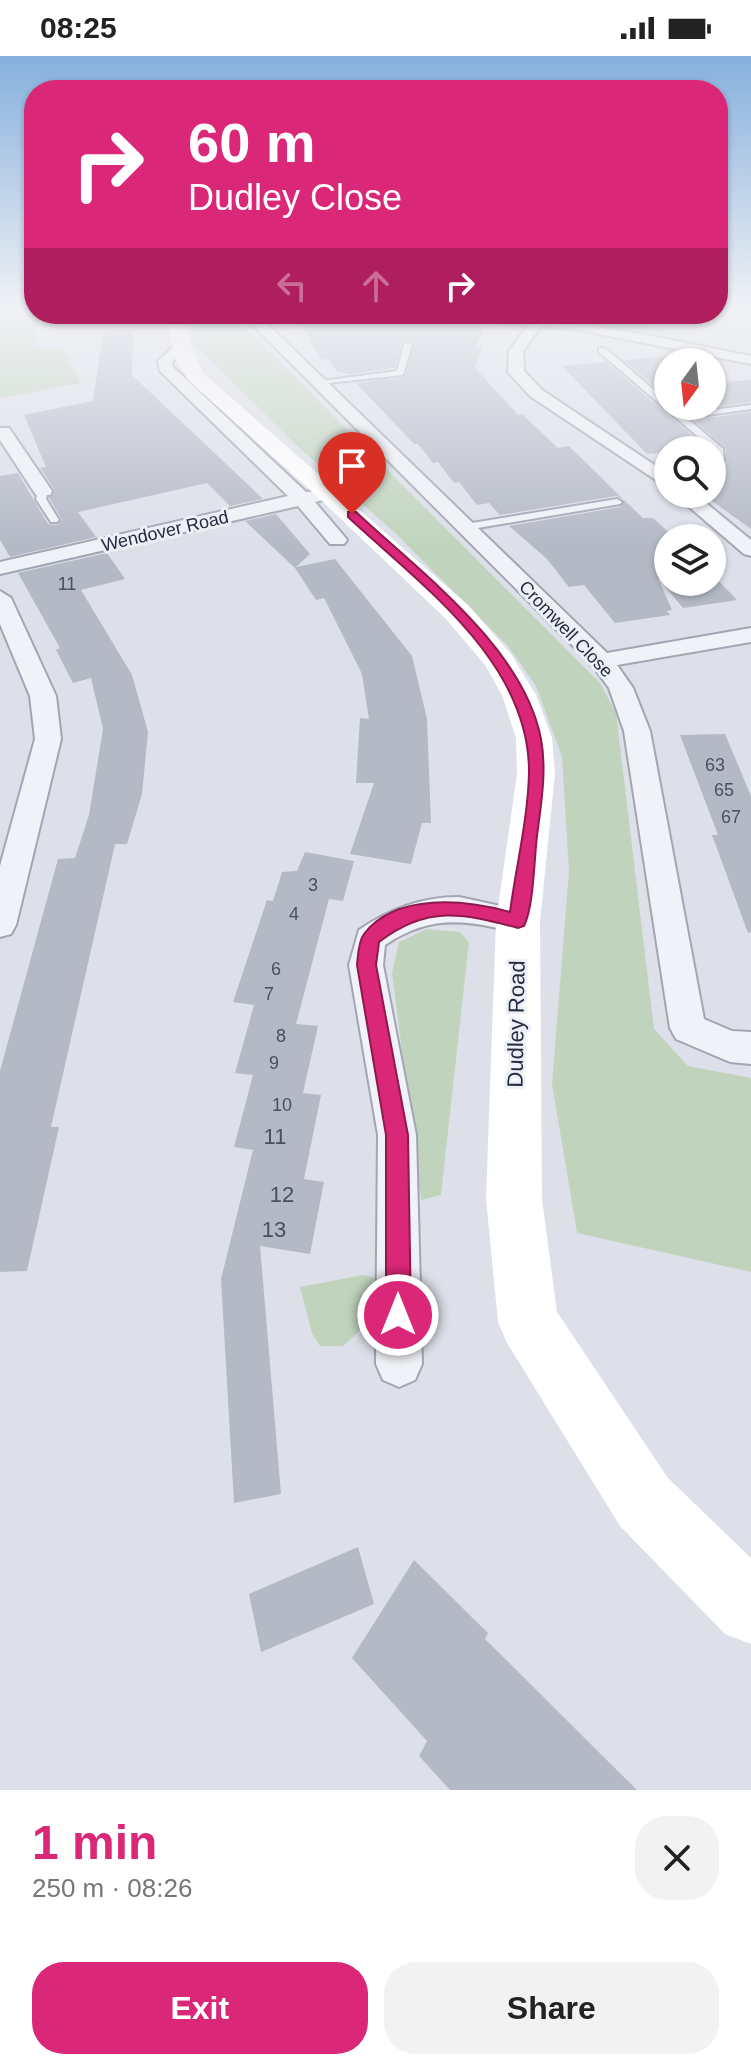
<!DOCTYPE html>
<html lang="en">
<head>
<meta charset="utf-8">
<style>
	:root { --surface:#fff; --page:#f2f2f2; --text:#222; --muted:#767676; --accent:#db2777 }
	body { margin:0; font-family:Helvetica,sans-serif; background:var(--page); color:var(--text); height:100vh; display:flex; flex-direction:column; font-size:30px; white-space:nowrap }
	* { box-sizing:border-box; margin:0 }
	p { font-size:26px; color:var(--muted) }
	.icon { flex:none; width:44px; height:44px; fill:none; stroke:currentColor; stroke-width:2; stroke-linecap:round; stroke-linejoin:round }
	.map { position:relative; height:1734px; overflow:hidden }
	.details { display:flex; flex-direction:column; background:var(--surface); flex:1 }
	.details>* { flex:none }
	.hud { position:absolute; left:24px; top:24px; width:704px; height:244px; border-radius:32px; box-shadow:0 2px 6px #0004; background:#db2777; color:#fff; overflow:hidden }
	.needle { width:52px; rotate:195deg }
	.buttons { position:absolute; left:654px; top:292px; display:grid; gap:16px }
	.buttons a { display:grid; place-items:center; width:72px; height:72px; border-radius:50%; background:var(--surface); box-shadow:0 2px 6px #0004; font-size:40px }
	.pin { position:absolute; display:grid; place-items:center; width:68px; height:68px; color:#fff; margin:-82px -34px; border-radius:50% 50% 50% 0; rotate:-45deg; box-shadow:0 0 8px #0007 }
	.pin .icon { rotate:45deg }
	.me { position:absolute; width:88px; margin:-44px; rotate:0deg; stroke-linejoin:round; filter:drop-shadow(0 0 6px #0008) }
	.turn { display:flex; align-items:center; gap:28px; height:168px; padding:0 32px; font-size:36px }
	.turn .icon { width:104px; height:104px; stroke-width:2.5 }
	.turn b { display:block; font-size:56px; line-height:68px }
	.lanes { display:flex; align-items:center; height:76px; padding:0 32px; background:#0003; justify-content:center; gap:40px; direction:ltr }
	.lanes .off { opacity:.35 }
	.round { display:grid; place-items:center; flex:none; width:84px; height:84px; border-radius:32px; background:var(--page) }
	.headline { display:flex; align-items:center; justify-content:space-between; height:136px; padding:0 32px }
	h1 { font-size:48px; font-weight:800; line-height:60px; color:var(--accent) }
	.cta { display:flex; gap:16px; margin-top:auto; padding:16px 32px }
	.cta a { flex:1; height:92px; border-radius:32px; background:var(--accent); color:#fff; font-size:32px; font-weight:800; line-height:92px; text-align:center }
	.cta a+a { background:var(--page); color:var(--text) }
	.status { display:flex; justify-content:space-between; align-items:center; height:56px; padding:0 40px; background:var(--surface); direction:ltr }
	.status svg { height:22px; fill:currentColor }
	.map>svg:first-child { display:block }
	.green { fill:#c0d4bd }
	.building { fill:#b4b9c6 }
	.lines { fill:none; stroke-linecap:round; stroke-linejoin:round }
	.lane-casing { stroke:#a2a6b3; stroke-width:4 }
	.street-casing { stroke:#a2a6b3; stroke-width:4 }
	.lane { fill:#f0f2f7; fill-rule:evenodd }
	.street { fill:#f0f2f7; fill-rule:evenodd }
	.secondary { fill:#fff; fill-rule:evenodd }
	.route { fill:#db2777; stroke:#8e194d; stroke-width:2 }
	.labels { text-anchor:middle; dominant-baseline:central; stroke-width:6; stroke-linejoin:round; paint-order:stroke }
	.far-street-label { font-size:18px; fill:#252c41; stroke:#edf0f6 }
	.number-label { font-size:18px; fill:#494f62 }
	.street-label { font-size:22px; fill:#252c41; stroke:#edf0f6 }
	.near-number-label { font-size:22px; fill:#494f62 }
</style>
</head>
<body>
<div class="status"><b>08:25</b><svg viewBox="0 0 49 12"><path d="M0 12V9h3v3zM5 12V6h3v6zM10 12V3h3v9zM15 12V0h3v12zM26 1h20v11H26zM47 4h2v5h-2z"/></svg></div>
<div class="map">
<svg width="751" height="1734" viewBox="0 0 751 1734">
	<rect width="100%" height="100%" fill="#dde0e9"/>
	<g class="green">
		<path d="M0,248H34V258H40L34,291L63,292L81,327L0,342Z"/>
		<path d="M507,258H596L688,279H668Z"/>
		<path d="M210,262L232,263L245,271L600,627L616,657L654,973L688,1010L751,1022V1216L577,1177L552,1028L569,815L562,701L536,630L508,590L394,476L296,389L193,287V265Z"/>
		<path d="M427,873L460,876L469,886L441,1139L421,1144L392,917L399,886Z"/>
		<path d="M363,1219L377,1223C382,1253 364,1272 343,1290H320L312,1277L300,1231Z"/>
	</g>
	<g class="building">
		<path d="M297,263L485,271L476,291L482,290L475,312L518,359L522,358L558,392L569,390L623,443L616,440L500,459L489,447L477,449L459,426L454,427L438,406L433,407L418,388H414L356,327L405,321L413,285L407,283L401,287L395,312L350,318L337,316L328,303L322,304Z"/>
		<path d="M133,274L132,319L263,443L230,450L207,427L78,456L96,481L10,501L0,484V420L18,417L48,468L57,469L62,464L49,442L54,433L40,412L46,411L24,359L93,345L103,275Z"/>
		<path d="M673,300L681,306H668V342L624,304Z"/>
		<path d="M606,306L708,393L647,398L562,310Z"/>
		<path d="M751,324V346L683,355L677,350H712V327Z"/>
		<path d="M751,356V473L712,445V415L726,406V393L694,364Z"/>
		<path d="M624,444L643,462H653L675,482H668V526H712V518L737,544L683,552L658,522L672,554L667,555L670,559L615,567L584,529L569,531L547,503L509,470L620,451Z"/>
		<path d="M276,458L310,498L296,511L335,503L412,600L427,663L431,767H422L411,808L350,798L374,727H356L360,662L369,663L362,618L324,542L316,544L295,512L245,465Z"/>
		<path d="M107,497L125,523L81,534L132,619L148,676L142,738L127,788H115L51,1071H59L27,1215L0,1216V1015L58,803L75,802L89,759L103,673L91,622L73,627L56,594L60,592L18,517Z"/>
		<path d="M725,678L751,740V876L748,877L712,779H718L680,679Z"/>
		<path d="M305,796L354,805L343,845L329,843L296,968L318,970L303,1037L321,1039L304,1123L324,1126L310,1198L260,1190L281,1438L234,1447L221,1223L253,1094L234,1091L253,1019L235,1017L254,949L233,946L267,844L273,845L282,816L297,815Z"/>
		<path d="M358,1491L374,1548L261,1596L249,1538Z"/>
		<path d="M414,1504L488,1577L485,1583L637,1734H450L419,1700L427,1685L352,1602Z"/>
	</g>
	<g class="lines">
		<defs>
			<g id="lane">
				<path d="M408,286L412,288L403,319L318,328L314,326L397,315L404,288Z"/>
				<path d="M599,292H605L668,346V350H672L682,358L751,349V353L687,362L723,393L724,404L712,412L716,396L599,296Z"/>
				<path d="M43,432L48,435L46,443L59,464L57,466H51L36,443L38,435Z"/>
				<path d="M617,443L622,446L620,448L466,474L461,471L466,468Z"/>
			</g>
			<g id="street">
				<path d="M242,258H257L607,597L751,572V586L617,609L633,632L650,675L704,963L732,975L751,976V1008L730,1006L676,983L670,972L624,675L609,632L593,610Z"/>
				<path d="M449,258C554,258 648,279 751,300V308L579,274L541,270L523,295L524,315L542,334L668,418V432L530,340L508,316L509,295L528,269L456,262Z"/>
				<path d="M174,290L186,293L172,306L173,311L306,436L336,433V441L315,446L344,480L347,484L344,488H330L298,450L0,518V506L288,440L160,315L158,305Z"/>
				<path d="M0,372H9L52,435L50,439H36L0,384Z"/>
				<path d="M674,438H695L751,484V500L744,498Z"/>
				<path d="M0,535L11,542L56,640L61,683L16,869L11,878L0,881V810L35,683L30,640L0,568Z"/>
				<path d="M459,841L529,856L534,865L529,874C516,878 506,874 493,871C451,862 421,865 385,889L383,909L416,1079L422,1308L415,1324L399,1331L383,1324L376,1308L378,1079L349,909L359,874C390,853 421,841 459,841Z"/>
			</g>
		</defs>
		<use href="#lane" class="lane-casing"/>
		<use href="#street" class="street-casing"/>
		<use href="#lane" class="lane"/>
		<use href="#street" class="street"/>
		<path class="secondary" d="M167,258H185L191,291L203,317L468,549L511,598L536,639L552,682L555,718L540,865L542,1143L557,1256L668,1422L751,1502V1588L725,1578L620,1470L507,1287L498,1266L486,1143L496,865L517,718L516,682L502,639L485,609L446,563L320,443L189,325L173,299Z"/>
	</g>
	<linearGradient id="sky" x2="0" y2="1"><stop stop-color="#86b0dd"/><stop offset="0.51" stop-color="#f0f1f5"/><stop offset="1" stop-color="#f0f1f5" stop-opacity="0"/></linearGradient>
	<rect width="751" height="491" fill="url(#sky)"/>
	<path class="route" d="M348,456H356C420,516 524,592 541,683C547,715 541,748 537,780C534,804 534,849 524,870L518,872C463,857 427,849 379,886L376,909L408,1079L411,1259L407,1268L398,1271L390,1268L386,1259V1079L357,909C358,900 358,886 364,878C396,836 466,844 510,856C516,811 528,762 529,717C530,606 421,529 348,461Z"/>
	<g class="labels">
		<g class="far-street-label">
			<text transform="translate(165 475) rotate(-13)">Wendover Road</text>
			<text transform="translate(566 573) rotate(46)">Cromwell Close</text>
		</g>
		<g class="number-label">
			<text x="67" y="528">11</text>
			<text x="715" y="709">63</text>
			<text x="724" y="734">65</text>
			<text x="731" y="761">67</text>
			<text x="313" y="829">3</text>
			<text x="294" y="858">4</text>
			<text x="276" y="913">6</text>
			<text x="269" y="938">7</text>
			<text x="281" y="980">8</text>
			<text x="274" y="1007">9</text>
			<text x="282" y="1049">10</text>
		</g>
		<g class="street-label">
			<text transform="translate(516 968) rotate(-89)">Dudley Road</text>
		</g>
		<g class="near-number-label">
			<text x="275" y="1080">11</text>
			<text x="282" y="1138">12</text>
			<text x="274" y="1173">13</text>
		</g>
	</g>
</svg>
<div class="buttons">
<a><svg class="needle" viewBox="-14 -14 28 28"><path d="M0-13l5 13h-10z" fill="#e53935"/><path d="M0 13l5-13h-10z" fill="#767676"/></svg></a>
<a><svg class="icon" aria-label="search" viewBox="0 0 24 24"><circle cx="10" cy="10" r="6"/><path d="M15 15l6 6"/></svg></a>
<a><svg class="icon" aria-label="layers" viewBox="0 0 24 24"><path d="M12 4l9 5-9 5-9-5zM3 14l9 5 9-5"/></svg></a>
</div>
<div class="pin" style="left:352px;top:458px;background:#d93025"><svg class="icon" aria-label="arrive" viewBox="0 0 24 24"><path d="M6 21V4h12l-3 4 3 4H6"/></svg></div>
<svg class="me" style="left:398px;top:1259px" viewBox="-20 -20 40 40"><circle r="17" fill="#db2777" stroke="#fff" stroke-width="3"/><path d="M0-11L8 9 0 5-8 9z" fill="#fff"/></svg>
<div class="hud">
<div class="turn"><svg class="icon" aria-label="right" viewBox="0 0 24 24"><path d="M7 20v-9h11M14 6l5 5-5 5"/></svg><div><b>60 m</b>Dudley Close</div></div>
<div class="lanes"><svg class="icon off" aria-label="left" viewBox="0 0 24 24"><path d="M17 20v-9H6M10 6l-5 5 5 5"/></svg><svg class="icon off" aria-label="ahead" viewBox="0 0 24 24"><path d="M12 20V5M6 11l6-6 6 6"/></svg><svg class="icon" aria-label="right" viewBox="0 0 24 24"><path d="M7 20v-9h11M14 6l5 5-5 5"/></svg></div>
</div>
</div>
<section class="details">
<div class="headline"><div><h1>1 min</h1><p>250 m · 08:26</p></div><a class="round"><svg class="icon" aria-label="close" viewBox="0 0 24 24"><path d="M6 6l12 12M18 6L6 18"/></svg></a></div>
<div class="cta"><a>Exit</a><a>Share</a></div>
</section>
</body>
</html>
